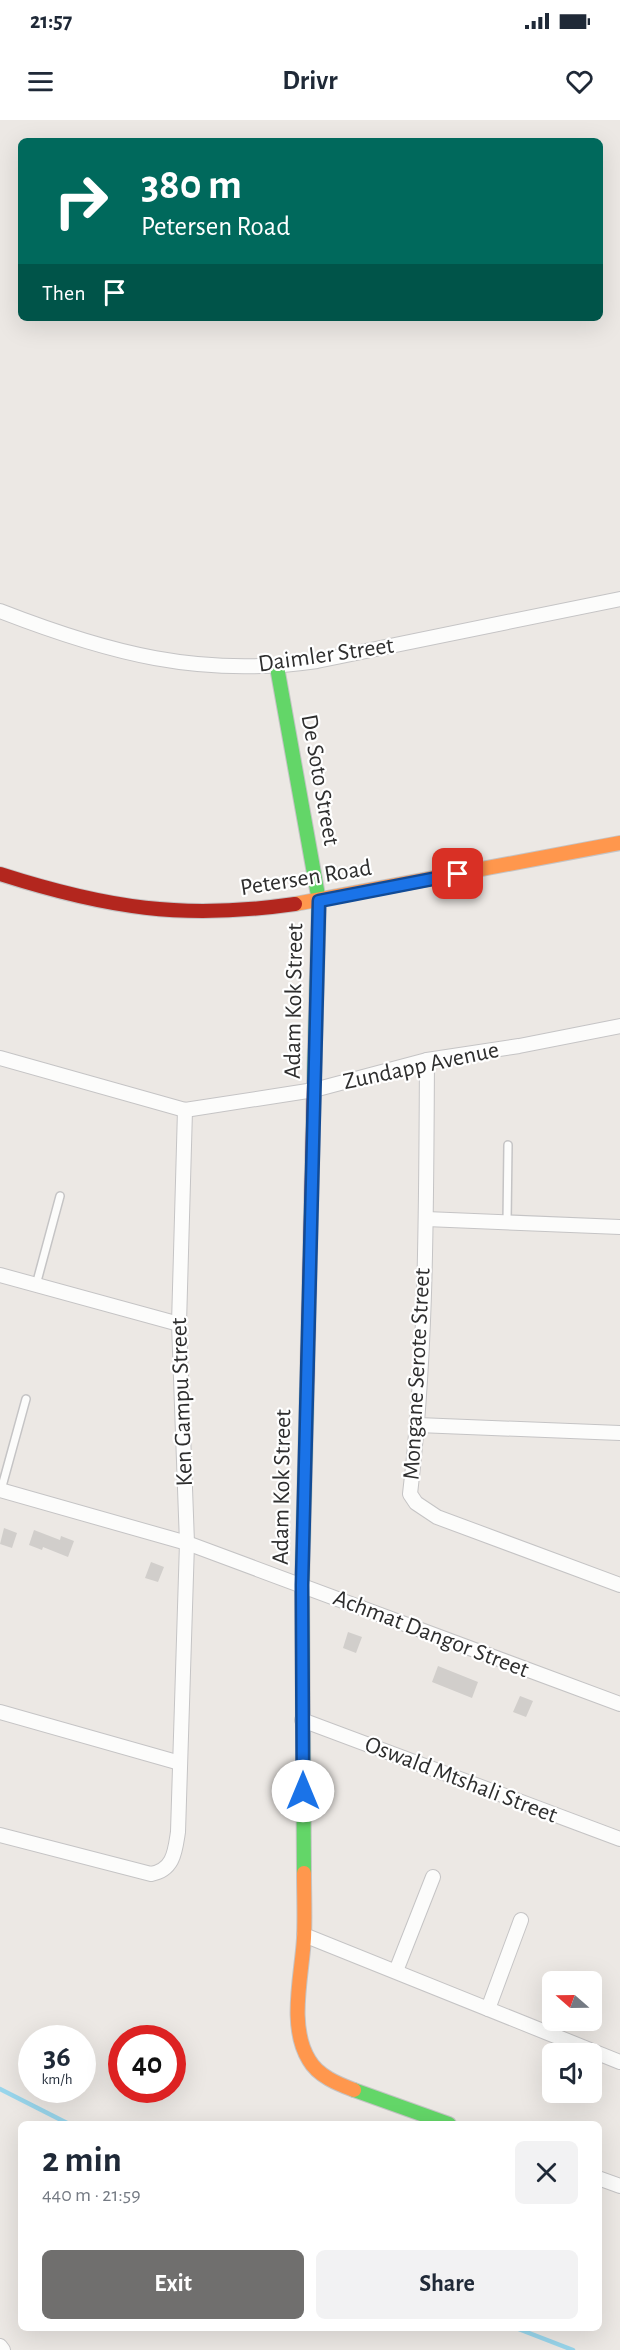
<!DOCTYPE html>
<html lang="en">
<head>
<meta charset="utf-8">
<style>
	:root { --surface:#fff; --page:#f2f2f3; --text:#1f2937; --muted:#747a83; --accent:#706f6e }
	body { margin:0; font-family:"Alegreya Sans",sans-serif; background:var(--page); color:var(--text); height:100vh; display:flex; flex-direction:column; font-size:22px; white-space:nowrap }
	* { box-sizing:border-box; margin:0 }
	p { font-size:20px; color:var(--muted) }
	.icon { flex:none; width:33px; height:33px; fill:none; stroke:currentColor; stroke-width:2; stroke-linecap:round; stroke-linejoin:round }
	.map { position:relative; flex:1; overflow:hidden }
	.details { position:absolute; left:18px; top:2001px; width:584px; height:210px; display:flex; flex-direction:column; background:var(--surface); border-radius:9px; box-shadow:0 6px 24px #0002 }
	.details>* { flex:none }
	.guide { position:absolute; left:18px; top:18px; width:585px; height:183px; border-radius:9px; box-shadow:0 6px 24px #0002; background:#00695c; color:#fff; overflow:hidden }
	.needle { width:39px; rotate:290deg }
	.controls { position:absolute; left:542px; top:1851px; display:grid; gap:12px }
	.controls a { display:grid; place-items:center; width:60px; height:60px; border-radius:9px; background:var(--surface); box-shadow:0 6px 24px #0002; font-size:30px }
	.speed { position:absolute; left:18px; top:1905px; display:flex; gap:12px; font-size:30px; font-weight:700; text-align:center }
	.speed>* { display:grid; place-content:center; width:78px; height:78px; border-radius:50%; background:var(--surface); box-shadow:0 6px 24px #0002; line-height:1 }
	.speed small { font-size:15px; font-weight:400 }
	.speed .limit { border:9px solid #d22; background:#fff; color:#111 }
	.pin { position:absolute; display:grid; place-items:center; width:51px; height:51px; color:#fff; margin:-26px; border-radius:12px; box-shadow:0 3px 9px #0006 }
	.me { position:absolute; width:66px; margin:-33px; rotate:0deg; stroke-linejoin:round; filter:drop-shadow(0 0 4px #0008) }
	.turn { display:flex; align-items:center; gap:21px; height:126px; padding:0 24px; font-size:27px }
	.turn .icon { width:78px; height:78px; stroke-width:2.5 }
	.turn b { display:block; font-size:42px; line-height:51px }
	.then { display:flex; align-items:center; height:57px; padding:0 24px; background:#0003; gap:12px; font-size:22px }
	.round { display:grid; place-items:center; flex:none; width:63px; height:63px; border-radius:9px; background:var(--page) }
	.summary { display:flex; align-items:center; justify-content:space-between; height:102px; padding:0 24px }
	h1 { font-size:36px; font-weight:700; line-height:45px }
	.cta { display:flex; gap:12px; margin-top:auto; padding:12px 24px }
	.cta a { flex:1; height:69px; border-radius:9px; background:var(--accent); color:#fff; font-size:24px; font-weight:700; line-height:69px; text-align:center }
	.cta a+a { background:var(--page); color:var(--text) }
	.status { display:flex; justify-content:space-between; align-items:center; height:42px; padding:0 30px; background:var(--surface); direction:ltr }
	.status svg { height:16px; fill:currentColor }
	header { display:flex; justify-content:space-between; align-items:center; height:78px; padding:0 24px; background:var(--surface); font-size:27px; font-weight:700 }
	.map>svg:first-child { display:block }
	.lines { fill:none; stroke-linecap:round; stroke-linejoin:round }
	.stream { stroke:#99d6ec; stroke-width:4.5 }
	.building { fill:#d1cecb }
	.lane-casing { stroke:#c5c4c5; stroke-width:10 }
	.street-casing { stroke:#c5c4c5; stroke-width:16 }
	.fast-casing { stroke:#c5c4c5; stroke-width:16 }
	.slow-casing { stroke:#c5c4c5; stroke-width:16 }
	.jam-casing { stroke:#c5c4c5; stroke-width:16 }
	.lane { stroke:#fcfcfb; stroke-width:7 }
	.street { stroke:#fcfcfb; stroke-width:14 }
	.fast { stroke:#63d668; stroke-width:14 }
	.slow { stroke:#ff974d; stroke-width:14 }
	.jam { stroke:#b3261e; stroke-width:14 }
	.route-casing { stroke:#114b97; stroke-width:15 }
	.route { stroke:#1a73e8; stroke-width:10 }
	.labels { text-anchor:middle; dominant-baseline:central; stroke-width:4.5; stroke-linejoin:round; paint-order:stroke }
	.street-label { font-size:24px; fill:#2e2e2e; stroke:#fff }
</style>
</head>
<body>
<div class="status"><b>21:57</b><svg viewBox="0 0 49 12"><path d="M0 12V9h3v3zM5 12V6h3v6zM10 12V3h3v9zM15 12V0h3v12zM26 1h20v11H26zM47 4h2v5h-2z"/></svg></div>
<header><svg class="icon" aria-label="menu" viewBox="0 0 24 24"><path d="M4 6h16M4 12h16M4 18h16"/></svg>Drivr<svg class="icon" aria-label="heart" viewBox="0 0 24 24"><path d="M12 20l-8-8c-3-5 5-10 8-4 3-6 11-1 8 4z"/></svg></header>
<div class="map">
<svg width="620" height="2230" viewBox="0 0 620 2230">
	<rect width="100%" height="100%" fill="#ece8e4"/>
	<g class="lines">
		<g class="stream">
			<path d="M0,1969L69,2004"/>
			<path d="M516,2208L573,2230"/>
		</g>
	</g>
	<g class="building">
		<path d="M4,1408L17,1413L12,1428L0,1424Z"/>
		<path d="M34,1410L60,1420L61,1416L74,1421L68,1437L43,1427L42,1430L29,1425Z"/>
		<path d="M151,1442L164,1447L158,1462L145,1458Z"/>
		<path d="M348,1512L362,1517L356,1533L343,1528Z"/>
		<path d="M438,1546L478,1562L472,1578L432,1562Z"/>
		<path d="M520,1576L533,1581L526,1597L513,1592Z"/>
	</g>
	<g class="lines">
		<defs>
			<g id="lane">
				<path d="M507,1102L508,1025"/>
				<path d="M36,1165L60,1076"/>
				<path d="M1,1370L26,1279"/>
			</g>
			<g id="street">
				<path d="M0,491C108,533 200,558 317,541L620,479"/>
				<path d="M0,938L185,990L314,970L427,940L519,926L620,906"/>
				<path d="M427,940C426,1084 427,1230 410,1374L416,1383L437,1397L620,1465"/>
				<path d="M426,1099L620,1107"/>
				<path d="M0,1155L179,1204"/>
				<path d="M418,1305L620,1313"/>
				<path d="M0,1370L187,1423L620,1584"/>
				<path d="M0,1592L180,1643"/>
				<path d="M302,1600L620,1719"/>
				<path d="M0,1715L151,1754C174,1750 175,1731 178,1712L187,1423L179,1204L185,990"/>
				<path d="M304,1815L620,1942"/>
				<path d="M396,1851L433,1757"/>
				<path d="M488,1889L521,1800"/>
				<path d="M598,2058L620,2066"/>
				<path d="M0,2226L3,2230"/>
			</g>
			<g id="fast">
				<path d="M277,547L319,781L314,964"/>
				<path d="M304,1753L302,1465L307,1266"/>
				<path d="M354,1970L449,2004"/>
			</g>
			<g id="slow">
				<path d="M295,784L620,723"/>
				<path d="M304,1753C304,1775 305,1796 304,1818C302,1855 288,1906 309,1940C318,1956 338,1964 354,1970"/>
			</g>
			<g id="jam">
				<path d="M0,754C106,788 183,800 295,784"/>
				<path d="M307,1266L314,964"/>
			</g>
		</defs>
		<use href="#lane" class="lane-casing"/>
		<use href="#street" class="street-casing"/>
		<use href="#fast" class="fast-casing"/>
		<use href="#slow" class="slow-casing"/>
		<use href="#jam" class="jam-casing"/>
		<use href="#lane" class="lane"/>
		<use href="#street" class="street"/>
		<use href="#fast" class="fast"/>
		<use href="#slow" class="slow"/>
		<use href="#jam" class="jam"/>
	</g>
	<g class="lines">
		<defs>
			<path id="route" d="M303,1671L302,1465L319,781L458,754"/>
		</defs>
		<use href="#route" class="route-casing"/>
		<use href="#route" class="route"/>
	</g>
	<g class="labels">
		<g class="street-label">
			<text transform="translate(326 535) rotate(-8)">Daimler Street</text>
			<text transform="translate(320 660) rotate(80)">De Soto Street</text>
			<text transform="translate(306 758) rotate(-9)">Petersen Road</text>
			<text transform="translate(294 881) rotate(-89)">Adam Kok Street</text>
			<text transform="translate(421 946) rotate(-12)">Zundapp Avenue</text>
			<text transform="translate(417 1254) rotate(-87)">Mongane Serote Street</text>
			<text transform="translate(182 1282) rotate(-92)">Ken Gampu Street</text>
			<text transform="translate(282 1367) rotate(-89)">Adam Kok Street</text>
			<text transform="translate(431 1514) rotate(21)">Achmat Dangor Street</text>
			<text transform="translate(461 1660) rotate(21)">Oswald Mtshali Street</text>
		</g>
	</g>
</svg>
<div class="controls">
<a><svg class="needle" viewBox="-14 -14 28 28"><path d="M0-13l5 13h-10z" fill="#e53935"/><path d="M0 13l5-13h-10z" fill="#747a83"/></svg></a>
<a><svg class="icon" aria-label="sound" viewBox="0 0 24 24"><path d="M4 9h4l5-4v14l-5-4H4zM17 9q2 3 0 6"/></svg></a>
</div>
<div class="speed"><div>36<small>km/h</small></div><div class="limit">40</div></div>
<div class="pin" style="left:458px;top:754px;background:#d93025"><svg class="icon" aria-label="arrive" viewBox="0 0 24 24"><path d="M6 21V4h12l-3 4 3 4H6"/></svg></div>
<svg class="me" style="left:303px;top:1671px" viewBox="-20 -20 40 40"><circle r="19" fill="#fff"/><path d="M0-13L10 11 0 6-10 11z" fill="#1a73e8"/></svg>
<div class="guide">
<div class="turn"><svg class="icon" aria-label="right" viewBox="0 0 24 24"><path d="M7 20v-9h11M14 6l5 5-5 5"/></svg><div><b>380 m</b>Petersen Road</div></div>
<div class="then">Then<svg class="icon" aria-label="arrive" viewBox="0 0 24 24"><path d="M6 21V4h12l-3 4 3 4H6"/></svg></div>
</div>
<section class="details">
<div class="summary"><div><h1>2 min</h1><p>440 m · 21:59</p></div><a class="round"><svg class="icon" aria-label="close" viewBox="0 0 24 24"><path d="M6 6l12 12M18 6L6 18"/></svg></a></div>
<div class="cta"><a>Exit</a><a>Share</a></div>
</section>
</div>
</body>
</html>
